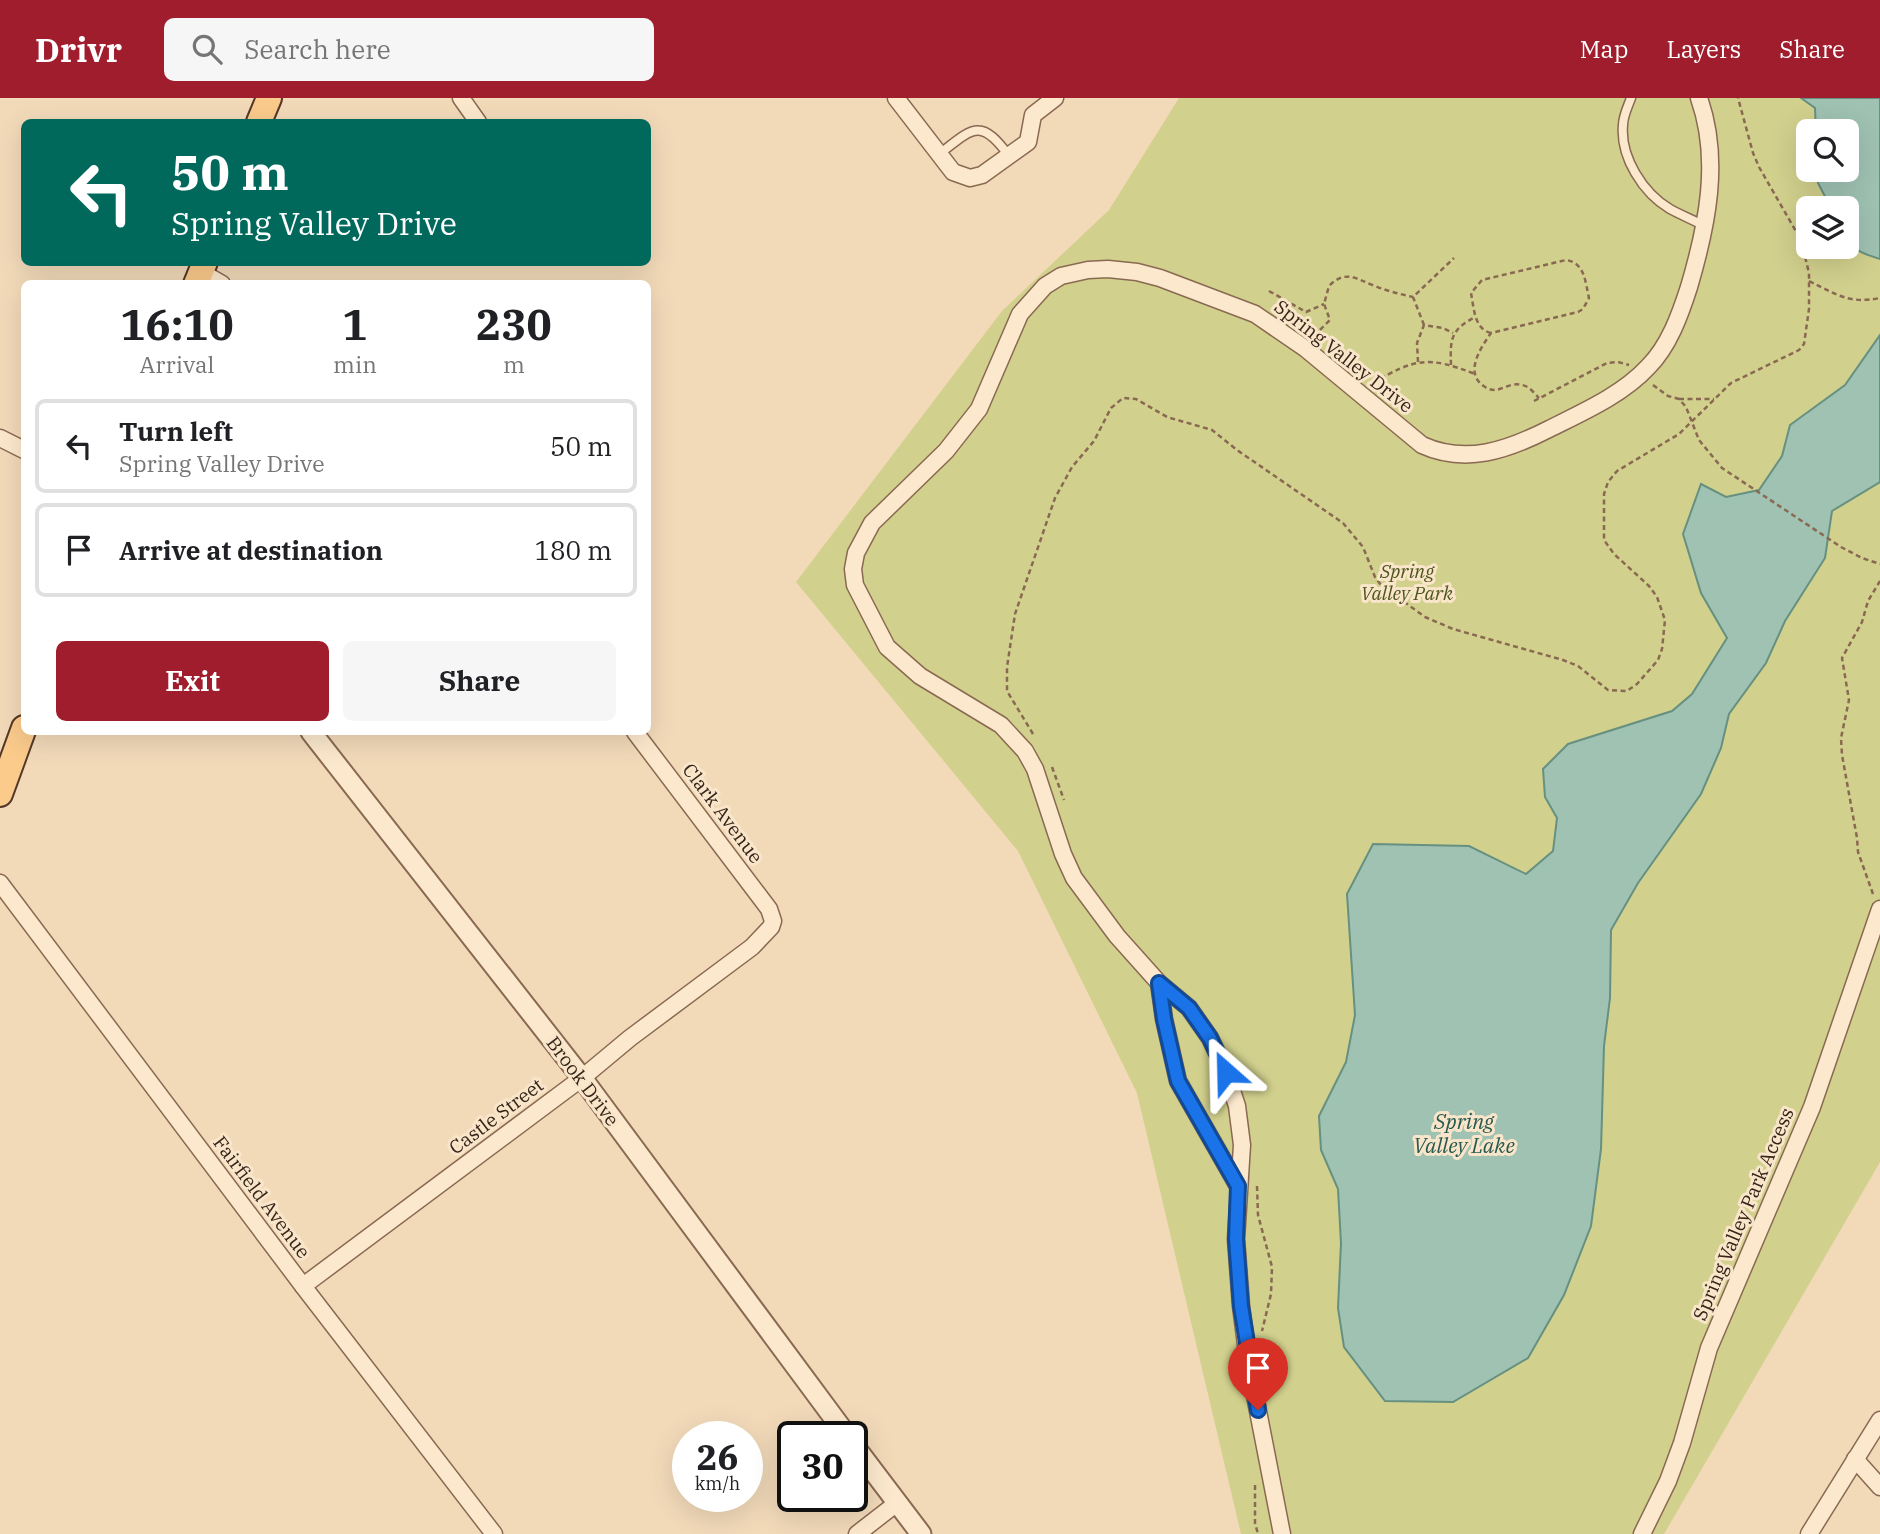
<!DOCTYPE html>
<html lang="en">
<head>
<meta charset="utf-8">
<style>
	:root { --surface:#fff; --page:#f6f6f6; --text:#202124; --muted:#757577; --line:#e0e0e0; --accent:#9f1d2d }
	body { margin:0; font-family:"IBM Plex Serif",serif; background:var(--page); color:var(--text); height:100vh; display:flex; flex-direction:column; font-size:26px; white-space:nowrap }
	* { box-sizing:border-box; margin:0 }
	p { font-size:23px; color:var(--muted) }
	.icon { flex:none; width:38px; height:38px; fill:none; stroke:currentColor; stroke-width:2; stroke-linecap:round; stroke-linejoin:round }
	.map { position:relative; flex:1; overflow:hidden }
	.side { position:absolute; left:21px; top:182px; width:630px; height:455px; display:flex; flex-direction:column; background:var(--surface); border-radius:10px; box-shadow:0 7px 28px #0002 }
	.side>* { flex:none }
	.top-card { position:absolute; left:21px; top:21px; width:630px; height:147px; border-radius:10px; box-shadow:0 7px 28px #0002; background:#00695c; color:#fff; overflow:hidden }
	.tools { position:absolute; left:1796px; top:21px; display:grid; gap:14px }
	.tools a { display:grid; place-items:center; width:63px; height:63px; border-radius:10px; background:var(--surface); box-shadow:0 7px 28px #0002; font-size:35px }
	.speed { position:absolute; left:672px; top:1323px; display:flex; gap:14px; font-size:35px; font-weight:700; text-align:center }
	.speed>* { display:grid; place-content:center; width:91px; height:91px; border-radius:50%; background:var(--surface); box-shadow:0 7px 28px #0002; line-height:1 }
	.speed small { font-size:18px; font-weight:400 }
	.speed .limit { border:4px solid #111; border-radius:10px; background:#fff; color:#111 }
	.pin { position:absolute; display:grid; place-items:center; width:60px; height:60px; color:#fff; margin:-72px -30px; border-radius:50% 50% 50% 0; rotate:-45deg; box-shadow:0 0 7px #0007 }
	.pin .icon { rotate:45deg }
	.me { position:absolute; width:77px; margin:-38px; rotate:335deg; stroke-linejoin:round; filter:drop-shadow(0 0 5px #0008) }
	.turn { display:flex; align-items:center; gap:24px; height:147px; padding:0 35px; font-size:32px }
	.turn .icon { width:91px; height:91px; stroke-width:2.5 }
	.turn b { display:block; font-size:49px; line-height:60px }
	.eta { display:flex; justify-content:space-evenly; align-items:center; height:119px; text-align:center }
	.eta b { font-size:42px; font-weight:800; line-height:49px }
	.action { display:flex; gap:14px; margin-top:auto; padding:14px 35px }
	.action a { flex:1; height:80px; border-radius:10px; background:var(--accent); color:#fff; font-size:28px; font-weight:800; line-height:80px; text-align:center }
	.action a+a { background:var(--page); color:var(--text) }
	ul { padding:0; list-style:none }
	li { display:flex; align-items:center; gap:21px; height:94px; margin:0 14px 10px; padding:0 21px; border:4px solid var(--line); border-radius:10px }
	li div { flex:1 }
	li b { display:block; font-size:26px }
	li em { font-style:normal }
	header { display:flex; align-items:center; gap:42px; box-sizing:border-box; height:98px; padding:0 35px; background:var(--accent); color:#fff }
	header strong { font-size:33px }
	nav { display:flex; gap:38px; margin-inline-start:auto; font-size:24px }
	.search { width:490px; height:63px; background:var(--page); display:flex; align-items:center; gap:18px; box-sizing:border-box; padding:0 24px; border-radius:10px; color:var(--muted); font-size:26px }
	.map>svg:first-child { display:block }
	.green { fill:#d1d08d; fill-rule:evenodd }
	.water { fill:#9fc2b3; stroke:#669080; stroke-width:2 }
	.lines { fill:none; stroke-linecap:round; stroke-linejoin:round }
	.service-casing { stroke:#8a6952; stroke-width:11 }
	.minor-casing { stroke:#8a6952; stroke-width:19 }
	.tertiary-casing { stroke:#8a6952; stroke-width:23 }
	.primary-casing { stroke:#573828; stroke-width:28 }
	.path { stroke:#8a6952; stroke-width:2.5; stroke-dasharray:5 3.5; stroke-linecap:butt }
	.service { stroke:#fce9cd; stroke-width:8 }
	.minor { stroke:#fce9cd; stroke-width:16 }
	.tertiary { stroke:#fce9cd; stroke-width:19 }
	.primary { stroke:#fbcb8c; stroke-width:24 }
	.route-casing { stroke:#114b97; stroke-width:18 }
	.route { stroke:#1a73e8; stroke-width:12 }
	.labels { text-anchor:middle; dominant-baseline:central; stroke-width:6; stroke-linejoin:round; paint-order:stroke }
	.street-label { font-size:19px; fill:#372419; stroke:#f9e6ca }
	.park-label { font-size:19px; font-style:italic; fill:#4e561e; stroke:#f9e6ca }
	.water-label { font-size:21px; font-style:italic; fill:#275950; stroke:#f9e6ca }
</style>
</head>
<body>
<header>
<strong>Drivr</strong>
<div class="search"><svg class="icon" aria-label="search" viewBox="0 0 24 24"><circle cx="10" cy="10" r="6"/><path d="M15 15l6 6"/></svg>Search here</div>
<nav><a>Map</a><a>Layers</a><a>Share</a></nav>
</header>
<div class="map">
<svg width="1880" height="1436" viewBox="0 0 1880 1436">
	<rect width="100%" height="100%" fill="#f2dab9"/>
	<path class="green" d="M1179,0H1880V1064L1664,1436H1241L1137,995L1018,753L796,484L1002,213L1109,112ZM1808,33H1846V72H1808ZM1808,110H1846V149H1808Z"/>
	<g class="water">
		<path d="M1801,0H1880V161C1845,150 1846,145 1846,110H1831L1818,85L1817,72H1846V33H1816L1815,10Z"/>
		<path d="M1880,237V384L1832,413L1825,460L1785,523L1766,565L1729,616L1721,650L1701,696L1638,785L1611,832L1610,900L1604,948L1601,1051L1591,1128L1564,1197L1528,1260L1453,1304L1385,1303L1344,1249L1338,1210L1341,1145L1338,1091L1321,1052L1319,1018L1346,964L1355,917L1347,796L1373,746L1469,748L1526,776L1553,753L1557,720L1545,699L1543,671L1568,646L1672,613L1692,596L1727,540L1701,495L1683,436L1701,386L1726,399L1759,392L1782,358L1790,327L1845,287Z"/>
	</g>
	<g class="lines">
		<defs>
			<g id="service">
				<path d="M1631,0C1628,8 1623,18 1623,27C1620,59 1643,95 1670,111C1681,117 1693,122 1705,128"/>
				<path d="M938,57C972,31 980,18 1009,58"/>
			</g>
			<g id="minor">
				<path d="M461,0L478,24"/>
				<path d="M896,0L953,74L970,80L982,77L1028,44L1033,17L1055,0"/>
				<path d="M201,174L222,186"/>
				<path d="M0,340L24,352"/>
				<path d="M0,785L303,1188L494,1436"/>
				<path d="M1159,885L1164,921L1178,983L1238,1088"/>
				<path d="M303,1188L582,980L630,940L752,849L771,829L773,823L769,811L635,634"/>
				<path d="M1855,1361L1880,1389"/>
				<path d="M857,1436L897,1405"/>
				<path d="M1282,1436L1248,1262L1241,1208L1236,1141L1242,1047L1237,1008L1226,974L1210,940L1189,910L1159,885L1117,838L1074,780L1063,756L1035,671L1025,653L1001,627L920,578L887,549L855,487L853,471L856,455L872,425L946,353L979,311L1020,216L1045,188L1061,178L1088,172L1108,171L1137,174L1160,180L1255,216L1306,251L1422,347C1466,367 1508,352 1549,331C1583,314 1622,297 1648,269C1669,248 1680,217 1689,189C1707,128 1721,62 1699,0"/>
				<path d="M1642,1436L1668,1383L1682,1345L1709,1250L1812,1009L1880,811"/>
				<path d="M1809,1436L1880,1322"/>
			</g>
			<g id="tertiary">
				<path d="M311,634L582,980L848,1339"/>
				<path d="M852,1345L921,1436"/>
			</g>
			<g id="primary">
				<path d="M259,24L269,0"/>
				<path d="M196,186L205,164"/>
				<path d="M0,696L24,630"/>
			</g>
		</defs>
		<use href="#service" class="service-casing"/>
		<use href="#minor" class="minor-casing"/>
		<use href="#tertiary" class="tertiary-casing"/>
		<use href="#primary" class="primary-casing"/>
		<g class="path">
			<path d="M1809,183C1838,197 1848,206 1880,200"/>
			<path d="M1269,193L1306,214L1324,206"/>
			<path d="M1424,227L1413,199L1454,160"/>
			<path d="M1491,235C1474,231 1474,210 1471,195L1482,182L1566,162C1585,165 1585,183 1589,200L1583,211L1578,214L1491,235C1482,248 1466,271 1480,285C1484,289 1489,292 1495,292C1504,291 1512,284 1522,287C1529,288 1534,295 1539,300"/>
			<path d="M1314,238L1330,222L1324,206L1329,188C1346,171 1356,181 1375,188C1387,193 1400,196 1413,199"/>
			<path d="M1418,264L1417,245L1424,227L1443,230L1453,235"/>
			<path d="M1451,267C1450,240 1451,232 1475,219"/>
			<path d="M1373,285C1415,260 1429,258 1475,276"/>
			<path d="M1653,287L1668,298L1679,301L1686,309L1699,342L1722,370L1841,449L1862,460L1880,466"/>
			<path d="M1679,301H1714"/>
			<path d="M1534,303L1607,265L1618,264L1629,267"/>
			<path d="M1033,636L1007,593V569L1015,516L1055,400L1072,369L1094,343L1111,310L1123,300L1136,301L1167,319L1212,332L1237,352L1343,425L1363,449L1375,479L1381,487L1425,519L1453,531L1563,562L1578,568L1608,592L1627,593L1637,586L1658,562L1662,551L1665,522L1657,499L1649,488L1614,456L1604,442V396L1608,384L1617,373L1679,336L1731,285L1799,252L1804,246L1809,211V175L1801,142L1759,69L1753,55L1738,0"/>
			<path d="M1052,669L1064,702"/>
			<path d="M1873,796L1858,754L1857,740L1842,657L1841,640L1849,602L1842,560L1862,524L1868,503L1880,483"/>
			<path d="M1257,1088L1258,1117L1272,1169L1271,1196L1262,1233"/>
			<path d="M1255,1387V1425L1258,1436"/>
		</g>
		<use href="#service" class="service"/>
		<use href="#minor" class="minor"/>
		<use href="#tertiary" class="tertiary"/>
		<use href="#primary" class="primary"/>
	</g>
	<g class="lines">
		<defs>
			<path id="route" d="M1226,974L1210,940L1189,910L1159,885L1164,921L1178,983L1238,1088L1236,1141L1241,1208L1258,1312"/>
		</defs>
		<use href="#route" class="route-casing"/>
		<use href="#route" class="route"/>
	</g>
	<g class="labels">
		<g class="street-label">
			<text transform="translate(1344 258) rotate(38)">Spring Valley Drive</text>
			<text transform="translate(723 715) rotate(53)">Clark Avenue</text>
			<text transform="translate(583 983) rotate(53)">Brook Drive</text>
			<text transform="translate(496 1018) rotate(-37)">Castle Street</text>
			<text transform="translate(262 1099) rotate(53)">Fairfield Avenue</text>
			<text transform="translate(1743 1116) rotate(-67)">Spring Valley Park Access</text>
		</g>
		<g class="park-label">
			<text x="1407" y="473">Spring<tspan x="1407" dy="22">Valley Park</tspan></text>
		</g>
		<g class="water-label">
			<text x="1464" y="1023">Spring<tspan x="1464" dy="24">Valley Lake</tspan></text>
		</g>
	</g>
</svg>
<div class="tools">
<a><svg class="icon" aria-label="search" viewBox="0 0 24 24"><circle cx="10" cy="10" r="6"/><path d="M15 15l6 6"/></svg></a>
<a><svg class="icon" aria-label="layers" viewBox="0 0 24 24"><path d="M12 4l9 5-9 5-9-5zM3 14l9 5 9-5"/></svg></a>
</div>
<div class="speed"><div>26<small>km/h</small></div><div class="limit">30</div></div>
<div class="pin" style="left:1258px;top:1312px;background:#d93025"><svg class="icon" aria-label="arrive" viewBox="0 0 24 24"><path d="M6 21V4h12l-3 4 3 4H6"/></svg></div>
<svg class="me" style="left:1226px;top:974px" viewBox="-20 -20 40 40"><path d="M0-17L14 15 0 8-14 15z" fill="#1a73e8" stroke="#fff" stroke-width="4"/></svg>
<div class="top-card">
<div class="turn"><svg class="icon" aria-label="left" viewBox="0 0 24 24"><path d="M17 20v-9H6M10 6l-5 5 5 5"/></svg><div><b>50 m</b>Spring Valley Drive</div></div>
</div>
<section class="side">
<div class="eta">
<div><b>16:10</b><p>Arrival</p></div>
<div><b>1</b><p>min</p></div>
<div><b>230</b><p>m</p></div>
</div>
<ul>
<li><svg class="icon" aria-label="left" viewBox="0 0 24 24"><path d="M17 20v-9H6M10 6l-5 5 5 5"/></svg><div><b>Turn left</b><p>Spring Valley Drive</p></div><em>50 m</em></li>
<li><svg class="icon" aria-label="arrive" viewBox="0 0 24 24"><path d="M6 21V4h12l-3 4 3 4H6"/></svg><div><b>Arrive at destination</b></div><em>180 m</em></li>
</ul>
<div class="action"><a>Exit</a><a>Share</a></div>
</section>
</div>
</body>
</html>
